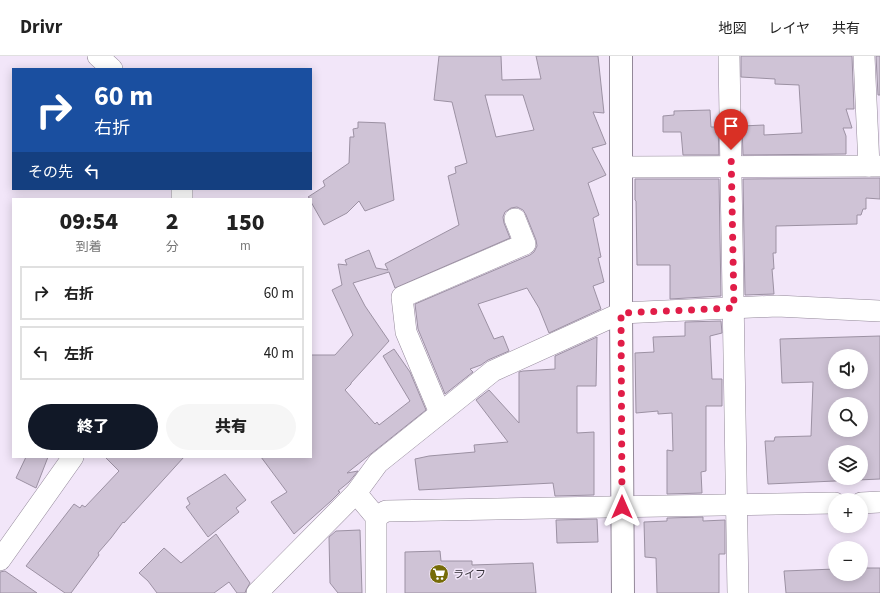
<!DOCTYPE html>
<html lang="ja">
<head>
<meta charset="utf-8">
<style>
	:root { --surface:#fff; --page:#f6f6f6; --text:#222; --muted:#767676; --line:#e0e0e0; --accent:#111827 }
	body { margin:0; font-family:"Source Sans 3","Noto Sans JP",sans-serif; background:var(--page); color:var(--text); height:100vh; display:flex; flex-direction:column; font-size:15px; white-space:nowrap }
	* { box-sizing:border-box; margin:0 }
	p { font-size:13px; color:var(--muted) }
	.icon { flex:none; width:22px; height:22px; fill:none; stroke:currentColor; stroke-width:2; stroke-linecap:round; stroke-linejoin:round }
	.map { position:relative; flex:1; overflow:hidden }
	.side { position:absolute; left:12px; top:142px; width:300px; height:260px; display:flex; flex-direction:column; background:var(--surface); border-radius:0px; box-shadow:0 2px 10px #0003 }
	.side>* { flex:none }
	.top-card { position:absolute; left:12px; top:12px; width:300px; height:122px; border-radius:0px; box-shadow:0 2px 10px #0003; background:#1a4fa0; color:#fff; overflow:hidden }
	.buttons { position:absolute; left:828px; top:293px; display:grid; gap:8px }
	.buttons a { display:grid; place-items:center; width:40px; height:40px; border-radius:50%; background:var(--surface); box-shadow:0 2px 10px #0003; font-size:20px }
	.pin { position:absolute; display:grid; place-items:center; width:34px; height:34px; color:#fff; margin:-41px -17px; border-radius:50% 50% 50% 0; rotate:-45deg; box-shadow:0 0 4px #0007 }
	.pin .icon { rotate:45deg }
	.me { position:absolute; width:44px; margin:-22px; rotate:0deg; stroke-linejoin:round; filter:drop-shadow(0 0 3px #0008) }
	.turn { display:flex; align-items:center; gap:14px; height:84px; padding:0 16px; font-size:18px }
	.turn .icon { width:52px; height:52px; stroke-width:2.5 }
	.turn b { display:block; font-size:28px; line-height:34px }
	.then { display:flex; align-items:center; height:38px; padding:0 16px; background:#0003; gap:8px; font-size:15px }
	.eta { display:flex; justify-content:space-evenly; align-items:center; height:68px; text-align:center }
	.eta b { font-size:24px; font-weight:800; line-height:28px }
	.action { display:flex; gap:8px; margin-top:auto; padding:8px 16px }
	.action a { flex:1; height:46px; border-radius:24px; background:var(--accent); color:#fff; font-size:16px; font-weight:800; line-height:46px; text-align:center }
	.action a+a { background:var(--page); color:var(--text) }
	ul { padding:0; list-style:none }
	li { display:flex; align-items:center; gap:12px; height:54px; margin:0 8px 6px; padding:0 8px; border:2px solid var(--line); border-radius:0px }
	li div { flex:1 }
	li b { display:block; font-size:15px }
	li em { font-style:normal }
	header { display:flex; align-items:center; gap:24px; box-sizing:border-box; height:56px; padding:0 20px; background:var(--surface); border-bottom:1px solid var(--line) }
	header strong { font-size:19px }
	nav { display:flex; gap:22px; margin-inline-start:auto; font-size:14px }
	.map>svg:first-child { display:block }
	.building { fill:#cfc3d6; stroke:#9c91a3; fill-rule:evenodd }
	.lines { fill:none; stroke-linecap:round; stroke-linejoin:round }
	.minor-casing { stroke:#938899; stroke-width:22 }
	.tertiary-casing { stroke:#938899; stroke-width:24 }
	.minor { stroke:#fff; stroke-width:21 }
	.tertiary { stroke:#fff; stroke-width:22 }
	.route { stroke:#e11d48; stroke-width:7; stroke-dasharray:0 12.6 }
	.labels { text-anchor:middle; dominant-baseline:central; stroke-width:3; stroke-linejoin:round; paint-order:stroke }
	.poi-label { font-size:11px; fill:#332f36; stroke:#f2e6f9; text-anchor:start }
</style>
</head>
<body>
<header>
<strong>Drivr</strong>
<nav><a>地図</a><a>レイヤ</a><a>共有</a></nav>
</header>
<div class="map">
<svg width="880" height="537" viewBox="0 0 880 537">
	<rect width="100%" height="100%" fill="#f2e6f9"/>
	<g class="building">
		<path d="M439,0H501L502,24L541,23L536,0H598L604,57L593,56L606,88L592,92L606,119L588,127L599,159L593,162L601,201L598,202L604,226L593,230L601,253L549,277L539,252L527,232L478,248L494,283L503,280L509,295L488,304L481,309L470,313L473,316L445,338L418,273L415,248L530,199L534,196L537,190L536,184L526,159L523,154L517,151L511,152L505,156L503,161L504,167L510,182L395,232L389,216L353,227L365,250L389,285L351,327V328L345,334L375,368L377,366L379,369L410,345L383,300L394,293L410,316L426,354L347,417L358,415L349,426L338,435L340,436L331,445L294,478L271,446L287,436L261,401H311V299H335L353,279L332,234L342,229L338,208L347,209L345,204L369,194L376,212L388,214L385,208L459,169L448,120L456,117L455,111L467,107L452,46L434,44ZM485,39H523L534,74L496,81Z"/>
		<path d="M741,0H852L854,53H846L852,72H843L846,80V98L743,99L742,70L764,69V79L802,77L799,29L775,28V23L741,21Z"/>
		<path d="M876,0H880V39H878Z"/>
		<path d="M710,54L711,71H718L719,99H683L681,76H663V60L674,59V55Z"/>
		<path d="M358,66L385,67L394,144L365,155L359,145L347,157L324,169L311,146V143L308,141L325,130L323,125L349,107L350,81H354L353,73L358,72Z"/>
		<path d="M880,122V143L866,142V153H863L861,159H857V168L776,170V197H773L774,213H772L774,238L745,239L743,123Z"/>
		<path d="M635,123H719L721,240L670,243V209H637L636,145L635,144Z"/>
		<path d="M721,265L722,277L710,280L712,323H722V350H706V415L701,416L702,437L667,438V394L673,395L672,357L658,358V355L636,357L635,297L654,296L653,281L685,280V266Z"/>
		<path d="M880,280V423L768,428L765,385H774L775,381L811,380L813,326L782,327L780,283ZM835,300H861V326H835ZM835,348H861V374H835ZM835,396H861V422H835Z"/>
		<path d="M597,281L596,330H577V377L594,376V439L555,440L553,427L419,434L415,403L429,400L475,396L474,389L508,386L476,344L489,334L519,367V316L523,315L555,313V300Z"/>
		<path d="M26,401H48L36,432L16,422Z"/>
		<path d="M105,401H184L124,467L123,466L111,482L98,497L99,499L71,537H65L26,510L74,448L80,452L82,449L85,451L119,415Z"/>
		<path d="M225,418L246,444L236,452L239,456L208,481L186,451L190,448L187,442Z"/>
		<path d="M703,461V465L725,464V498H719V537H657L656,502L645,501L644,466L667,465V462Z"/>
		<path d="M597,463L598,486L557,487L556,464Z"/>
		<path d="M360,474L362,537H338L330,527L329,481L336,475Z"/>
		<path d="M216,478L250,527L246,534L245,537H237L229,526L214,537H157L148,525L139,517L164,492L181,507Z"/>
		<path d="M440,495L441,505H472V509L533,507L536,537H405V496Z"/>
		<path d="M861,512H880V537H786L784,515L835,513V518H861Z"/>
		<path d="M5,515L37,537H0V516Z"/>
	</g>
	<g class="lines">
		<defs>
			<g id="minor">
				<path d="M98,0L112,13"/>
				<path d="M729,0L738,537"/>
				<path d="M864,0L869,110"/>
				<path d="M621,111L880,110"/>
				<path d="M182,143V133"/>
				<path d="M440,357L406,276L402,241L525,188L515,163"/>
				<path d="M356,437L376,461V537"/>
				<path d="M861,447L880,446"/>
				<path d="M376,461L386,455L835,447"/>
				<path d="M0,504L73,401"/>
				<path d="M257,537L356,437L378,407L493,315L621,257L777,250L880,255"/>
			</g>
			<path id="tertiary" d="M621,0V257L623,537"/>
		</defs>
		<use href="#minor" class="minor-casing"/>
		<use href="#tertiary" class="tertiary-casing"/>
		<use href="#minor" class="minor"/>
		<use href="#tertiary" class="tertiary"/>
	</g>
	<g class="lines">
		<path class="route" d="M622,451L621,257L734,252L731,94"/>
	</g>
	<defs>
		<symbol id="supermarket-disc" viewBox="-11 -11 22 22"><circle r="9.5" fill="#766c08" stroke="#f2e6f9"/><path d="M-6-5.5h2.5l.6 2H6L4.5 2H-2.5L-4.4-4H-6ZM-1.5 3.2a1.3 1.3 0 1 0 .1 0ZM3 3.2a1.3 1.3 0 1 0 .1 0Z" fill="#fff"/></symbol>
	</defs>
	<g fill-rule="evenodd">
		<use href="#supermarket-disc" x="428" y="507" width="22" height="22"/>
	</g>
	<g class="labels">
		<g class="poi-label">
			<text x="453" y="518">ライフ</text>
		</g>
	</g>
</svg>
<div class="buttons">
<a><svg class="icon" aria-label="sound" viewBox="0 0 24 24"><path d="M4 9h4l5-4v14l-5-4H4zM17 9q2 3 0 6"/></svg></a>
<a><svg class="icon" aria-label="search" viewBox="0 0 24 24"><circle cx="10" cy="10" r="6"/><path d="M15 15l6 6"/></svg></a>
<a><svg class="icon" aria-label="layers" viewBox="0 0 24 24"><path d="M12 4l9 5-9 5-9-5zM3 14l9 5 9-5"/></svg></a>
<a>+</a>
<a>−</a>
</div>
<div class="pin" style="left:731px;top:94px;background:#d93025"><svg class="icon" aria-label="arrive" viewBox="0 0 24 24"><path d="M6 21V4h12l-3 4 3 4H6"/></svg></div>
<svg class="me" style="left:622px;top:451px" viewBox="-20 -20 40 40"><path d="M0-17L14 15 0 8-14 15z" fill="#e11d48" stroke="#fff" stroke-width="4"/></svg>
<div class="top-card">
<div class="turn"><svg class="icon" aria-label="right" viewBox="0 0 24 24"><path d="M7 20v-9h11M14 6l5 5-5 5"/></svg><div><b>60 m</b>右折</div></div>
<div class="then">その先<svg class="icon" aria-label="left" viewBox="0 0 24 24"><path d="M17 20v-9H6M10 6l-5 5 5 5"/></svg></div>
</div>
<section class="side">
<div class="eta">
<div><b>09:54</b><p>到着</p></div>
<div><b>2</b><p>分</p></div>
<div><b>150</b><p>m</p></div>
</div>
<ul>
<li><svg class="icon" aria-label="right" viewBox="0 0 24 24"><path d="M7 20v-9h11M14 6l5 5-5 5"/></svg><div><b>右折</b></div><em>60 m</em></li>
<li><svg class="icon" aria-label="left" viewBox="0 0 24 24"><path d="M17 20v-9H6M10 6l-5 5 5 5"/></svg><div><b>左折</b></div><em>40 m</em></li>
</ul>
<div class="action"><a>終了</a><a>共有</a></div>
</section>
</div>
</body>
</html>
